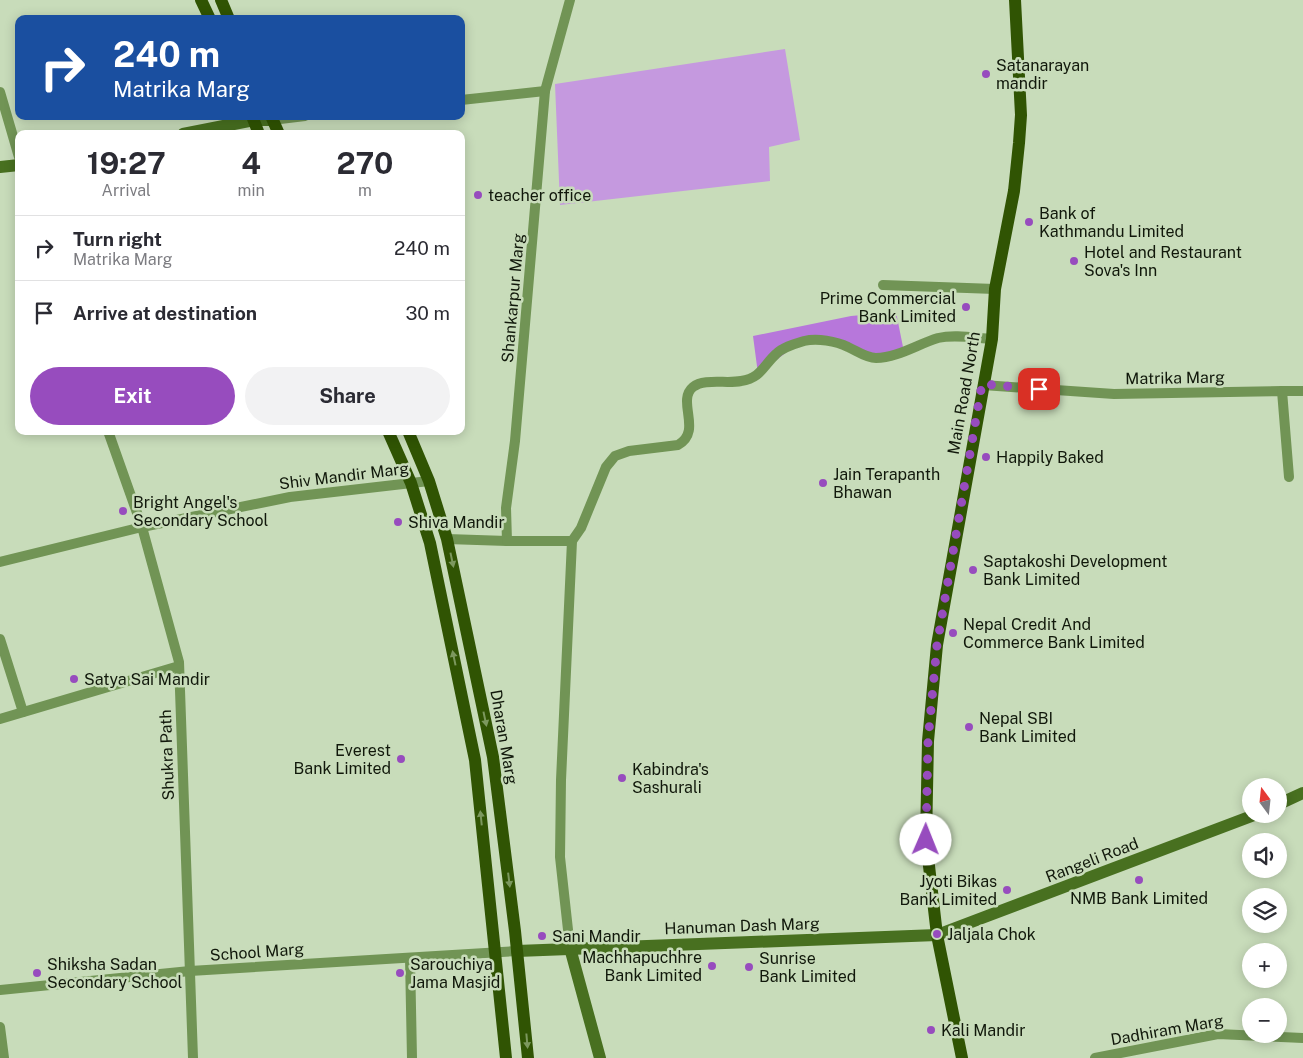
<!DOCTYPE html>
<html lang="en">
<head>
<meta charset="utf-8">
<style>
	:root { --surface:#fff; --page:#f2f2f3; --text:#2b2b33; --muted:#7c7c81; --line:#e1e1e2; --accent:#974cbe }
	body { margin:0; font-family:"Public Sans",sans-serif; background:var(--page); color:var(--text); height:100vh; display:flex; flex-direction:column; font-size:19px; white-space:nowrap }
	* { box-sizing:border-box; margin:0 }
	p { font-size:16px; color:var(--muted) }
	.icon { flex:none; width:28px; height:28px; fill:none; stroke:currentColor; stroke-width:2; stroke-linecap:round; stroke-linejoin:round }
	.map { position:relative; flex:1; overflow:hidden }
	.drawer { position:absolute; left:15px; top:130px; width:450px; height:305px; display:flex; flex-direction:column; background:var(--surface); border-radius:10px; box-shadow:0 2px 12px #0003 }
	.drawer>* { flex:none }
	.banner { position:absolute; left:15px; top:15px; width:450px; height:105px; border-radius:10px; box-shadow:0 2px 12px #0003; background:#1a4fa0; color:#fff; overflow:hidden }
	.needle { width:32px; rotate:345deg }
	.fabs { position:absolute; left:1242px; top:778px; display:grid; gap:10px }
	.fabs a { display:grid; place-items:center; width:45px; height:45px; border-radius:50%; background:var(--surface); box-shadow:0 2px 12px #0003; font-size:25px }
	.pin { position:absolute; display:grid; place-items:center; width:42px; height:42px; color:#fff; margin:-21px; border-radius:10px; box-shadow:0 2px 8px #0006 }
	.me { position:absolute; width:55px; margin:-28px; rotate:1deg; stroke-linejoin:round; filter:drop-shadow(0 0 4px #0008) }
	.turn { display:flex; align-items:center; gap:18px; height:105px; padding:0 15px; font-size:22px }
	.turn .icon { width:65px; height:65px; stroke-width:2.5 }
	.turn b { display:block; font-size:35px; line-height:42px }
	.eta { display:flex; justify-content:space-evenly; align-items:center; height:85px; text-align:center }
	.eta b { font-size:30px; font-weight:700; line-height:35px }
	.action { display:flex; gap:10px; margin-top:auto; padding:10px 15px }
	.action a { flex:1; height:58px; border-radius:30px; background:var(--accent); color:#fff; font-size:20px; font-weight:700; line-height:58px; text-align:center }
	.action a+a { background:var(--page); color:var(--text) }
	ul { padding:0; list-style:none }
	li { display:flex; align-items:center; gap:15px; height:65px; padding:0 15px; border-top:1px solid var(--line) }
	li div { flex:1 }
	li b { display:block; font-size:19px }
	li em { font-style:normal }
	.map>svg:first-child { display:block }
	.green { fill:#c599df }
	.forest { fill:#b777db }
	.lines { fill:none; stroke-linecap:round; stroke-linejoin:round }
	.street { stroke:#719455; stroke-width:10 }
	.secondary { stroke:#487020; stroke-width:12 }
	.primary { stroke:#305403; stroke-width:12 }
	.oneway { fill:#7c985e }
	.route { stroke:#974cbe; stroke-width:9; stroke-dasharray:0 16.2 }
	.poi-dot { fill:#974cbe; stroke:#c8dcba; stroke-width:2 }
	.labels { text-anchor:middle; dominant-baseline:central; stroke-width:5; stroke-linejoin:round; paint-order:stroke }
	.poi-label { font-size:16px; fill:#11180b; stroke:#c8dcba; text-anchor:start }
	.street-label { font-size:16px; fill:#11180b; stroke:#c8dcba }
</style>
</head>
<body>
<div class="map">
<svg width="1303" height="1058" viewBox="0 0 1303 1058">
	<rect width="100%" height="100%" fill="#c8dcba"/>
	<path class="green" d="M785,49L800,140L769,147L770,181L560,205L555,84Z"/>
	<path class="forest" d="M896,312L904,352L886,357L820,341L796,345L758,374L753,336L851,316Z"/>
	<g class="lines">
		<g class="street">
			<path d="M0,92L19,157"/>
			<path d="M461,100L545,91"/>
			<path d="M272,120L305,116"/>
			<path d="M883,285L995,289"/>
			<path d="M983,385L1114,394L1282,391L1289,477"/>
			<path d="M1282,391H1303"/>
			<path d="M108,431L142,527L179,662L193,1058"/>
			<path d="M447,539L507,541L506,508L515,441L545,91L570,0"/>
			<path d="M507,541H572"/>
			<path d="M0,562L142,527L290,497L429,481"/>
			<path d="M0,639L23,712"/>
			<path d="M0,719L179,666"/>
			<path d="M570,948L560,857L561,780L572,541L581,528L606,467L615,456L629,451L678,445C703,431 676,401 693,387C704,378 727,384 741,381C761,378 763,366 776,354C783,347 794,344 804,341C817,338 836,341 848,347C857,351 866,358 876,358C897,358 918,344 938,338C955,334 975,338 992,339"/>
			<path d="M410,958L412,1058"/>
			<path d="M0,990L190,971L517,951"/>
			<path d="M0,1027L4,1058"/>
			<path d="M1095,1058L1218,1034L1303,1038"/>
		</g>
		<g class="secondary">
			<path d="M183,134L254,120H272"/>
			<path d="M0,167L19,165"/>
			<path d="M1279,804L1303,793"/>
			<path d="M570,948L600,1058"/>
			<path d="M517,951L937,935L1257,814"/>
		</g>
		<g class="primary">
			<path d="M201,0L210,19"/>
			<path d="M221,0L229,19"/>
			<path d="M252,116L259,134"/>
			<path d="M271,116L279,134"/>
			<path d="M388,431L411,483L430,543L475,760L506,1058"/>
			<path d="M408,431L429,481L447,539L493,757L515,931L528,1058"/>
			<path d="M962,1058L937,935L926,840L928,741L937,645L992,339L995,289L1014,191L1019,143L1021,115L1015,0"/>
		</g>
	</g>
	<defs><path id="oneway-solid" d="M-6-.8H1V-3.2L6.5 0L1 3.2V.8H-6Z" transform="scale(1.25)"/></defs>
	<g class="oneway">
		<use href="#oneway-solid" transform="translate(452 560) rotate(78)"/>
		<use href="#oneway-solid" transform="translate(454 658) rotate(-102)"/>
		<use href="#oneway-solid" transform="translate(485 719) rotate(78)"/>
		<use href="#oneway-solid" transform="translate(481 818) rotate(-96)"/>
		<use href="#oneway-solid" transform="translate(509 880) rotate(83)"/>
		<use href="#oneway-solid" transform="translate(527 1041) rotate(85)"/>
	</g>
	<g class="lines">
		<path class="route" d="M926,840L928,741L937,645L982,384L1039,389"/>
	</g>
	<g class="poi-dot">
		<circle cx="986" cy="74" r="5"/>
		<circle cx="478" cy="195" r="5"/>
		<circle cx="1029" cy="222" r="5"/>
		<circle cx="1074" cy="261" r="5"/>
		<circle cx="966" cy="307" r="5"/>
		<circle cx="986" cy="457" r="5"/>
		<circle cx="823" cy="483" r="5"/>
		<circle cx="123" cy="511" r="5"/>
		<circle cx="398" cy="522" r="5"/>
		<circle cx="973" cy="570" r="5"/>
		<circle cx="953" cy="633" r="5"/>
		<circle cx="74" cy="679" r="5"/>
		<circle cx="969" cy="727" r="5"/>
		<circle cx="401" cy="759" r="5"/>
		<circle cx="622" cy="778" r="5"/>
		<circle cx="1139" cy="880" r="5"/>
		<circle cx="1007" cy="890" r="5"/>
		<circle cx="937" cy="934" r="5"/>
		<circle cx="542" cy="936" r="5"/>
		<circle cx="712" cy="966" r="5"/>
		<circle cx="749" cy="967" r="5"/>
		<circle cx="37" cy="973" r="5"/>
		<circle cx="400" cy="973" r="5"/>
		<circle cx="931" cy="1030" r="5"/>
	</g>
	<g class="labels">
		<g class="poi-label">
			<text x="996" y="65">Satanarayan<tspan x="996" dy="18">mandir</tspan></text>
			<text x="488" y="195">teacher office</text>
			<text x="1039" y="213">Bank of<tspan x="1039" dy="18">Kathmandu Limited</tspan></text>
			<text x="1084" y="252">Hotel and Restaurant<tspan x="1084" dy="18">Sova's Inn</tspan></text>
			<text x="956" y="298" text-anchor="end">Prime Commercial<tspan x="956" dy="18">Bank Limited</tspan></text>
			<text x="996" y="457">Happily Baked</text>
			<text x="833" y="474">Jain Terapanth<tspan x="833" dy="18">Bhawan</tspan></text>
			<text x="133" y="502">Bright Angel's<tspan x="133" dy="18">Secondary School</tspan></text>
			<text x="408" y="522">Shiva Mandir</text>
			<text x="983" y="561">Saptakoshi Development<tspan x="983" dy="18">Bank Limited</tspan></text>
			<text x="963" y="624">Nepal Credit And<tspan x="963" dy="18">Commerce Bank Limited</tspan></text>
			<text x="84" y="679">Satya Sai Mandir</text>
			<text x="979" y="718">Nepal SBI<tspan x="979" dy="18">Bank Limited</tspan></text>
			<text x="391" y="750" text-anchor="end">Everest<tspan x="391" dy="18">Bank Limited</tspan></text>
			<text x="632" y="769">Kabindra's<tspan x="632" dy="18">Sashurali</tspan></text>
			<text x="997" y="881" text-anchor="end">Jyoti Bikas<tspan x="997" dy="18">Bank Limited</tspan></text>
			<text x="1139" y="898" text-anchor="middle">NMB Bank Limited</text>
			<text x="947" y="934">Jaljala Chok</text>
			<text x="552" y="936">Sani Mandir</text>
			<text x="702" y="957" text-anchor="end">Machhapuchhre<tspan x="702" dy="18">Bank Limited</tspan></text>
			<text x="759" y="958">Sunrise<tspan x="759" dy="18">Bank Limited</tspan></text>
			<text x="47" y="964">Shiksha Sadan<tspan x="47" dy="18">Secondary School</tspan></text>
			<text x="410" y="964">Sarouchiya<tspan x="410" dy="18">Jama Masjid</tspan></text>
			<text x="941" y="1030">Kali Mandir</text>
		</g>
		<g class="street-label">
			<text transform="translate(513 298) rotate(-85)">Shankarpur Marg</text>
			<text transform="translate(1175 378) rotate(-1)">Matrika Marg</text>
			<text transform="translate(964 393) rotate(-80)">Main Road North</text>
			<text transform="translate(344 476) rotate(-7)">Shiv Mandir Marg</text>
			<text transform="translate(504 737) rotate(80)">Dharan Marg</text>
			<text transform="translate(167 755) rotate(-92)">Shukra Path</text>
			<text transform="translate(1092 860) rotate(-21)">Rangeli Road</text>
			<text transform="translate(742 926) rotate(-2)">Hanuman Dash Marg</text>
			<text transform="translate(257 952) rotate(-4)">School Marg</text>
			<text transform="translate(1167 1030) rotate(-10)">Dadhiram Marg</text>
		</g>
	</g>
</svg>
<div class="fabs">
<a><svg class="needle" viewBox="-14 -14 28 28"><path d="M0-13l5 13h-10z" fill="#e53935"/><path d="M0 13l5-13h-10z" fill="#7c7c81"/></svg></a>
<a><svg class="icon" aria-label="sound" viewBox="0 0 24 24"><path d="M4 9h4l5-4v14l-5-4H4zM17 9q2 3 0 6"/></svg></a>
<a><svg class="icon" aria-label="layers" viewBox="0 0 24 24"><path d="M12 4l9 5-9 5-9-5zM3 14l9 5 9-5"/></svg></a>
<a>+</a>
<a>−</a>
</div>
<div class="pin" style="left:1039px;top:389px;background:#d93025"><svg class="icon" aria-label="arrive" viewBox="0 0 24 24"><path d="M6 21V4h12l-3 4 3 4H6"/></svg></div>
<svg class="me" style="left:926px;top:840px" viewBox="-20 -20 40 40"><circle r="19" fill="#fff"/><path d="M0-13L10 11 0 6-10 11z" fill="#974cbe"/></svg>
<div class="banner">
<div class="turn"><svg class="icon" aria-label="right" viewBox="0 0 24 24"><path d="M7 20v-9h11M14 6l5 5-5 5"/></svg><div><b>240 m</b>Matrika Marg</div></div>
</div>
<section class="drawer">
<div class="eta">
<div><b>19:27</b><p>Arrival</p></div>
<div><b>4</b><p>min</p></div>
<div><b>270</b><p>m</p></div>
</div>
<ul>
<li><svg class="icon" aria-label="right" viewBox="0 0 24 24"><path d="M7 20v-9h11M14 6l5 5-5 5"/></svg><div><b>Turn right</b><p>Matrika Marg</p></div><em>240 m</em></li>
<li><svg class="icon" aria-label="arrive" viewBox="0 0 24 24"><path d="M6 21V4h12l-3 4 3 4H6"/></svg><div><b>Arrive at destination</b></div><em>30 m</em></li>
</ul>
<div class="action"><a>Exit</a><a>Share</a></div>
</section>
</div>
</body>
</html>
